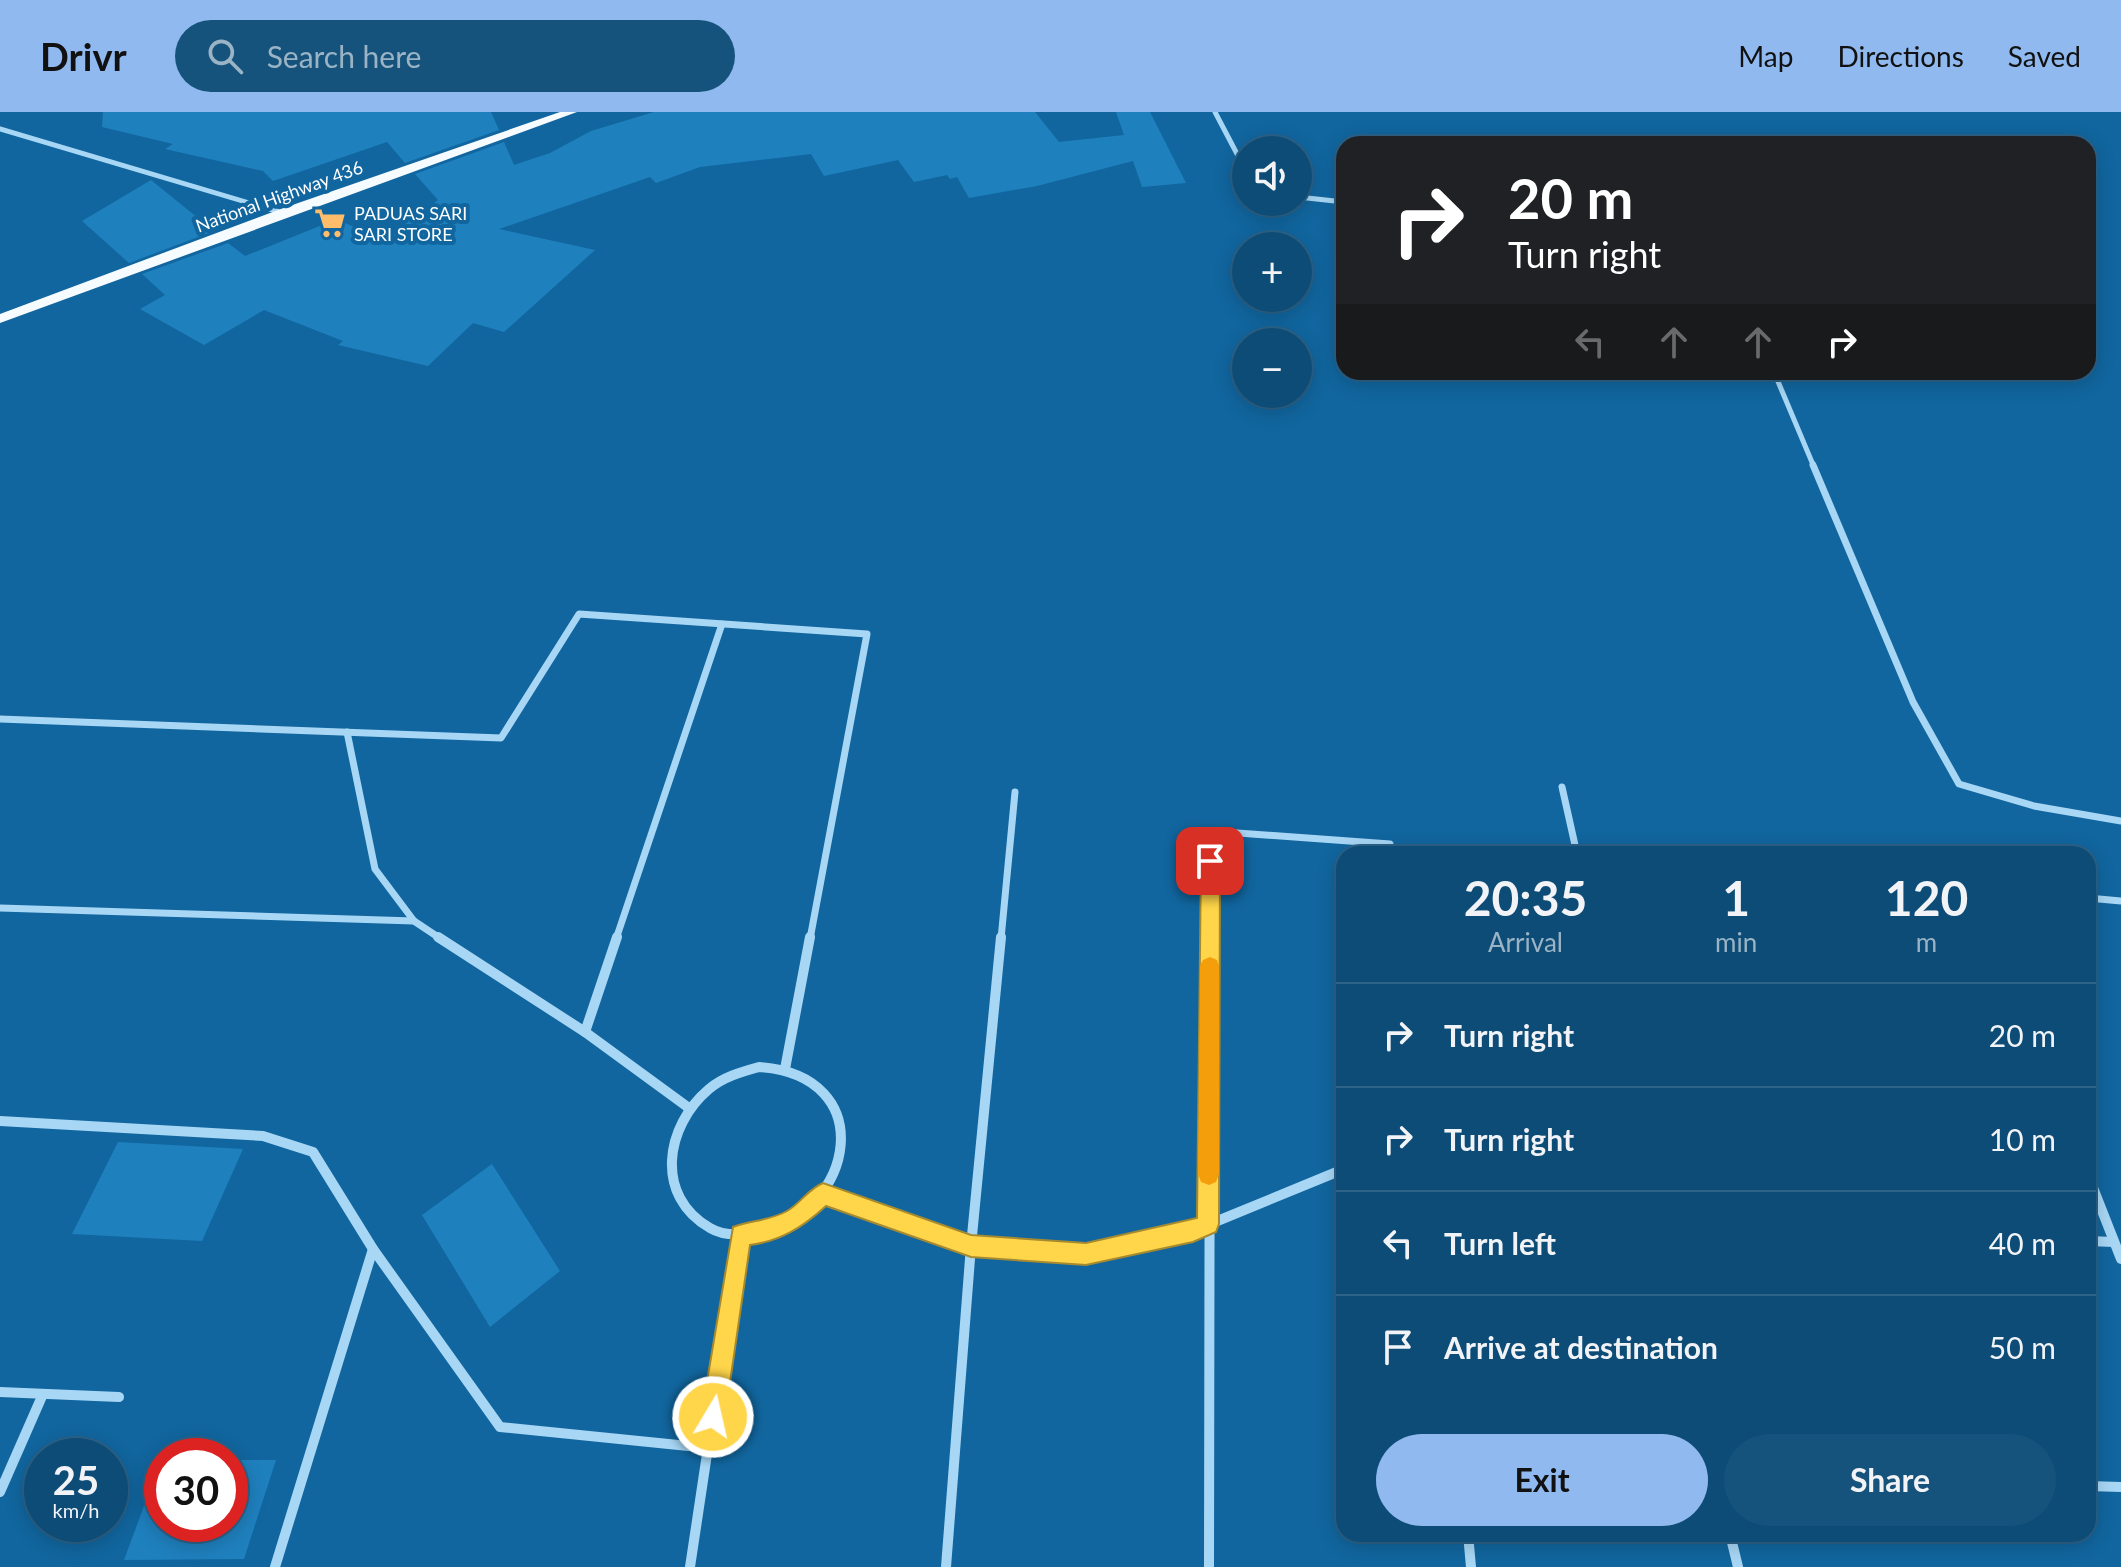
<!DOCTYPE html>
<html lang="en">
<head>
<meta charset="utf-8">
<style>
	:root { --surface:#0d4c77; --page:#16537c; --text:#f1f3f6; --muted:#9ab4c6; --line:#2d6389; --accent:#90b9f0 }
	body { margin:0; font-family:Lato,sans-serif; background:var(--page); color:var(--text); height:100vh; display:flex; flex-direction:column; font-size:30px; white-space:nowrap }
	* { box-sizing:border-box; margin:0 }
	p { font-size:26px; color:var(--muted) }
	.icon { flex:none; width:44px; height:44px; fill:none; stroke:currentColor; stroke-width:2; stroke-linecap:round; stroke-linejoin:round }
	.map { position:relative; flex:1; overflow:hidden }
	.side { position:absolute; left:1336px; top:734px; width:760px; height:696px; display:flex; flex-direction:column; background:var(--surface); border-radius:24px; box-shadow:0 4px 20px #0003,0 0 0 2px var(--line) }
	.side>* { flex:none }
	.guide { position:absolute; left:1336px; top:24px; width:760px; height:244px; border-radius:24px; box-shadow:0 4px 20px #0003,0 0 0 2px var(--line); background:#202124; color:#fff; overflow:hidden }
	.tools { position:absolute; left:1232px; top:24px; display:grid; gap:16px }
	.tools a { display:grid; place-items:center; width:80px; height:80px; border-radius:50%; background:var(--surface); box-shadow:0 4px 20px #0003,0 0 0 2px var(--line); font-size:40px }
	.speed { position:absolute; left:24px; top:1326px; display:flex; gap:16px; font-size:40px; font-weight:700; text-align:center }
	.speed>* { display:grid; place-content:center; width:104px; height:104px; border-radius:50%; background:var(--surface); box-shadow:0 4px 20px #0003,0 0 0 2px var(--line); line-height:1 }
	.speed small { font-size:20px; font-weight:400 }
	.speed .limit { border:12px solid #d22; background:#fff; color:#111 }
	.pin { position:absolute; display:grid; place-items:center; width:68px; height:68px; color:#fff; margin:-34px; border-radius:16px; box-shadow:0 4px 12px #0006 }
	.me { position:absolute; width:88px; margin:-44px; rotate:9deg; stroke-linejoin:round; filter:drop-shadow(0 0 6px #0008) }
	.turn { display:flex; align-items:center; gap:28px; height:168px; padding:0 40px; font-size:36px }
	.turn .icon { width:104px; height:104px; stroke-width:2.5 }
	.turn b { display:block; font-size:56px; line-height:68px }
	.lanes { display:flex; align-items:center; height:76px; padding:0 40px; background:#0003; justify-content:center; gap:40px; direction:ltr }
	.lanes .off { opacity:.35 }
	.eta { display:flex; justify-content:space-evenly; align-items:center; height:136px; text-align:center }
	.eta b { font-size:48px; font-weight:700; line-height:56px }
	.button { display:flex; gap:16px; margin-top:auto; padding:16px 40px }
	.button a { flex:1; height:92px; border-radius:48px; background:var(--accent); color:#111; font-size:32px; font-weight:700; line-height:92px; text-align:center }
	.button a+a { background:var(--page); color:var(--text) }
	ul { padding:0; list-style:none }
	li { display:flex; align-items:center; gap:24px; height:104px; padding:0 40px; border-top:2px solid var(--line) }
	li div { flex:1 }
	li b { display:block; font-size:30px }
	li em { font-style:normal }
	header { display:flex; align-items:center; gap:48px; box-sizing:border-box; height:112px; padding:0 40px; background:var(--accent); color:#111 }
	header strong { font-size:38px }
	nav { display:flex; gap:44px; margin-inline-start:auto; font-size:28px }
	.search { width:560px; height:72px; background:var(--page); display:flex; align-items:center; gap:20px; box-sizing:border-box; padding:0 28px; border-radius:44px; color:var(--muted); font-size:30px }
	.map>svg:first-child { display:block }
	.building { fill:#1f80be }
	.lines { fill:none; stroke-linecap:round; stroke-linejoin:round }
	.street-far2 { stroke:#a8d7f5; stroke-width:5 }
	.street-far1 { stroke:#a8d7f5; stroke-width:7 }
	.street { stroke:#a8d7f5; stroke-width:10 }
	.primary { fill:#f6fbff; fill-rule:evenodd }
	.route { fill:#ffd54a; stroke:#a68a30; stroke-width:2 }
	.slow { fill:#f59e0b }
	.labels { text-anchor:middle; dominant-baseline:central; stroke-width:8; stroke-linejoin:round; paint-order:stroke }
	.far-street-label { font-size:18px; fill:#fff; stroke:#11669f }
	.far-poi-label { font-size:18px; fill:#fff; stroke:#11669f; text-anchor:start }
</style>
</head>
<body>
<header>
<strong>Drivr</strong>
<div class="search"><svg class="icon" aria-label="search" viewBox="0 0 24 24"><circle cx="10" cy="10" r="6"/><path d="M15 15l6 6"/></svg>Search here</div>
<nav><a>Map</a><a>Directions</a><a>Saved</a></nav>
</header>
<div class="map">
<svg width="2121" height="1455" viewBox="0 0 2121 1455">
	<rect width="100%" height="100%" fill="#11669f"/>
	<g class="building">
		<path d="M103,0H491L499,18L405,51L387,30L273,69L263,59L165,37L173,32L102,15Z"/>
		<path d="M654,0H1035L1059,30L1124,23L1116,0H1150L1186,71L1142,75L1133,49L1037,74L969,86L957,65L950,67L947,63L914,70L898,48L824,64L811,42L700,55L656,71L650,65L499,117L595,138L504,220L473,211L428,254L338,233L343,229L264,198L204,233L140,197L165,183L142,162L228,131L245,144L337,107L381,128L438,88L415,62L504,30L514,53L550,41L591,19Z"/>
		<path d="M151,68L214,119L129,151L82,109Z"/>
		<path d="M118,1030L243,1037L202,1129L72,1122Z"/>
		<path d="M492,1052L560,1159L490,1215L422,1103Z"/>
		<path d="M161,1348L162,1412H230V1348H276L244,1447L124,1448Z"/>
	</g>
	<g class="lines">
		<g class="street-far2">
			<path d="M1215,0L1246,59"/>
			<path d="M0,17L283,101"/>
			<path d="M1298,85L1344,90"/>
			<path d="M1774,260L1814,355"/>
		</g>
		<g class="street-far1">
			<path d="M1813,353L1913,590L1959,672L2034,694L2121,709"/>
			<path d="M0,607L501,626L579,502L867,522L810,827"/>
			<path d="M347,620L375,757L414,809"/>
			<path d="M1562,675L1577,742"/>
			<path d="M2088,786L2121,789"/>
			<path d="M0,796L414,809L441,827"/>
			<path d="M616,827L722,512"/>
			<path d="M1001,827L1015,680"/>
			<path d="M1210,827V719L1390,732L1391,742"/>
		</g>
		<g class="street">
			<path d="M438,825L585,920L689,996"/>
			<path d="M585,920L617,825"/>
			<path d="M759,955C880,963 856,1100 758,1120C743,1123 723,1124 710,1116C654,1084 665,1014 709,977C723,965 741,960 759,955Z"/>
			<path d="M785,957L810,825"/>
			<path d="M0,1009L263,1024L313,1040L373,1137L500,1315L708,1336"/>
			<path d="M2088,1063L2121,1147"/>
			<path d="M823,1082L971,1134L1086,1142L1193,1119L1344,1057"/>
			<path d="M2088,1129L2114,1130"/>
			<path d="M0,1280L119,1285"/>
			<path d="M2088,1374L2121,1375"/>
			<path d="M0,1380L43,1282"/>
			<path d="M1468,1422L1471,1455"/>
			<path d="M1730,1422L1738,1455"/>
			<path d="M275,1455L373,1137"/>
			<path d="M690,1455L740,1123"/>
			<path d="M946,1455L971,1134L1001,825"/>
			<path d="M1209,1455L1210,825"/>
		</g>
		<path class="primary" d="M560,0H577L0,211V202L278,98Z"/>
	</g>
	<path class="route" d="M1210,741L1217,744L1220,749L1219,1112L1216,1120L1193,1130L1086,1153L971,1145L826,1094C803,1115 781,1129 750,1133L725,1305L721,1314L713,1317L704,1314L701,1305L733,1115C751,1108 769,1109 787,1099C801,1091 808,1077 823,1071L971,1123L1086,1131L1197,1106L1201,749L1204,744Z"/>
	<path class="slow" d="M1210,845L1217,848L1219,854V1062L1216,1070L1209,1073L1201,1070L1198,1062L1200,854L1203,848Z"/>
	<defs>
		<symbol id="supermarket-bare" viewBox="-9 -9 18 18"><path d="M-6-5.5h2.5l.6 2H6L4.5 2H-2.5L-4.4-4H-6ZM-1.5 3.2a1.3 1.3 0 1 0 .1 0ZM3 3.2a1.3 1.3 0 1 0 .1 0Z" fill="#ffbd6c" stroke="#11669f" stroke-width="2.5" paint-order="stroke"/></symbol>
	</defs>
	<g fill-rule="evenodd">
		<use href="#supermarket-bare" x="308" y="89" width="44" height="44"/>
	</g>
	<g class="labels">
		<g class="far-street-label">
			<text transform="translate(279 84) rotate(-20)">National Highway 436</text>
		</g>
		<g class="far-poi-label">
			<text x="354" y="101">PADUAS SARI<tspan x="354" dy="21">SARI STORE</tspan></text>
		</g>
	</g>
</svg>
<div class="tools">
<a><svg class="icon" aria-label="sound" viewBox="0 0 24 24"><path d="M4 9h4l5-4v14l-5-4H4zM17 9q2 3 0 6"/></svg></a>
<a>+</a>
<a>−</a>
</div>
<div class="speed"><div>25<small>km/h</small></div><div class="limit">30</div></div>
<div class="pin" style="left:1210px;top:749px;background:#d93025"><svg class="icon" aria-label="arrive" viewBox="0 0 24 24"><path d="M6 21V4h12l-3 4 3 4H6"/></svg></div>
<svg class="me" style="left:713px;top:1305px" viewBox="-20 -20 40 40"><circle r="17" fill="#ffd54a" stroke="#fff" stroke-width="3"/><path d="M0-11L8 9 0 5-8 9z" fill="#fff"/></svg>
<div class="guide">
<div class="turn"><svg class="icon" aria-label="right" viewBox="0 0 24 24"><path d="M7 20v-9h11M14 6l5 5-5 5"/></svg><div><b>20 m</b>Turn right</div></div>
<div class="lanes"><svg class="icon off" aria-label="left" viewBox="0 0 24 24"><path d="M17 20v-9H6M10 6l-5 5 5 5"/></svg><svg class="icon off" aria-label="ahead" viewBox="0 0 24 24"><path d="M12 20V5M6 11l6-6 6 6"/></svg><svg class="icon off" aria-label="ahead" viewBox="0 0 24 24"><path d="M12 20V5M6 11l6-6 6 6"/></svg><svg class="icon" aria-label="right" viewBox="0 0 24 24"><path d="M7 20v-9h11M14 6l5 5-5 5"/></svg></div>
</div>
<section class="side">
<div class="eta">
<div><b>20:35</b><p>Arrival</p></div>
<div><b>1</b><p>min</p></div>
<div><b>120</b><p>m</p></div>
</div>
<ul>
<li><svg class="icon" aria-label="right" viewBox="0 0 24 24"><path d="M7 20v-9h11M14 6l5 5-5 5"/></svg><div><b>Turn right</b></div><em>20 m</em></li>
<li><svg class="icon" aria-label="right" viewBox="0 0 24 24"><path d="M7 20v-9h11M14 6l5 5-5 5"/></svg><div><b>Turn right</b></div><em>10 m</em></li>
<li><svg class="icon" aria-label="left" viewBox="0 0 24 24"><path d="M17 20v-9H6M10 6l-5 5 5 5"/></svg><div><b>Turn left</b></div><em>40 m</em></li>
<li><svg class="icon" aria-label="arrive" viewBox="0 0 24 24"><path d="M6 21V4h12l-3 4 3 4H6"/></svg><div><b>Arrive at destination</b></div><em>50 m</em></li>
</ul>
<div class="button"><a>Exit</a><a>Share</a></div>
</section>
</div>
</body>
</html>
